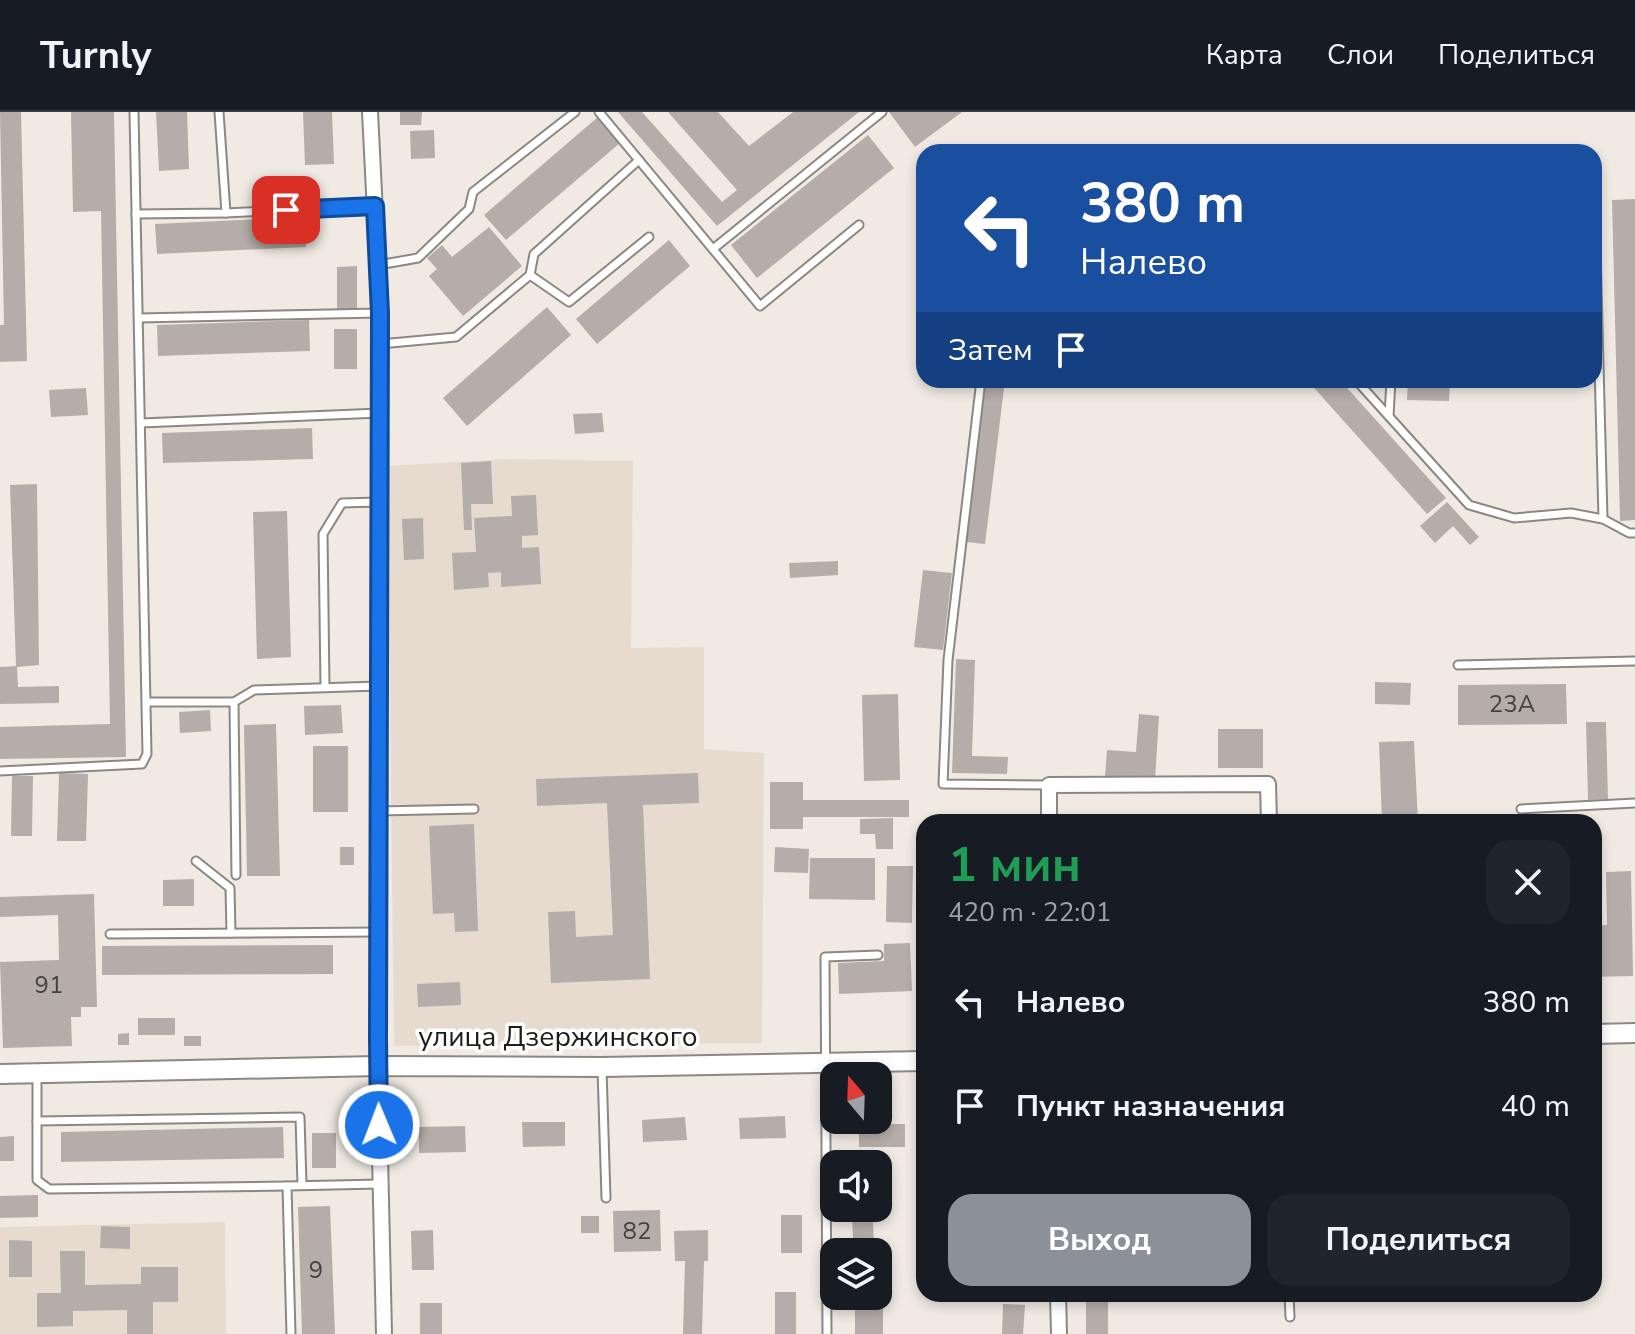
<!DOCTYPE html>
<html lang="ru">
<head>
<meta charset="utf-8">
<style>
	:root { --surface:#171b24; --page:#20242c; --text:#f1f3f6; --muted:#9ea1a6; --line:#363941; --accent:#8c9099 }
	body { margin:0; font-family:"Nunito Sans",sans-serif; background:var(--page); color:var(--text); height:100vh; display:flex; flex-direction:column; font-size:30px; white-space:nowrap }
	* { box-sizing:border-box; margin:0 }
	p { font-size:26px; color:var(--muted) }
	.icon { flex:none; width:44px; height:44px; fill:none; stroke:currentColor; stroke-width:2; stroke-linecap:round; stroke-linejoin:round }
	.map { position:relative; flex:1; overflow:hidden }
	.panel { position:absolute; left:916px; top:702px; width:686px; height:488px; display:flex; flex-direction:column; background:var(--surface); border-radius:24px; box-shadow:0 4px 12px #0003 }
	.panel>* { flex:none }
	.top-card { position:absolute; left:916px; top:32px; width:686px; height:244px; border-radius:24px; box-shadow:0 4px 12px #0003; background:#1a4fa0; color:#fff; overflow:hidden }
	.needle { width:52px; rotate:341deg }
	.controls { position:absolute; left:820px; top:950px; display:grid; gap:16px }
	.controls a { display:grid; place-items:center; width:72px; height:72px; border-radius:16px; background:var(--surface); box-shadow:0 4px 12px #0003; font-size:40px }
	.pin { position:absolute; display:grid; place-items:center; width:68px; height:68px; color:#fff; margin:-34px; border-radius:16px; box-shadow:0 4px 12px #0006 }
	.me { position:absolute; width:88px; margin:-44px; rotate:359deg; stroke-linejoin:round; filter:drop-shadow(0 0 6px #0008) }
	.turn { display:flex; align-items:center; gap:28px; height:168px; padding:0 32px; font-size:36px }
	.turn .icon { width:104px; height:104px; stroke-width:2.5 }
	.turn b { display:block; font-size:56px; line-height:68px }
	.then { display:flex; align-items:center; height:76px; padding:0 32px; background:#0003; gap:16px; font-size:30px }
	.round { display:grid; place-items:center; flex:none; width:84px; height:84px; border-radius:24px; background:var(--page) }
	.headline { display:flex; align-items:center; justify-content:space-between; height:136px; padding:0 32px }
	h1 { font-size:48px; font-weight:700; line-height:60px; color:#1e9e55 }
	.cta { display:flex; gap:16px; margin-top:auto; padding:16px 32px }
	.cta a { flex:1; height:92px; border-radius:24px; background:var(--accent); color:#fff; font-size:32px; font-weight:700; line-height:92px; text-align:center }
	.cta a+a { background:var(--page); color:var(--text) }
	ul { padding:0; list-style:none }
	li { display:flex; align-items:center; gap:24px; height:104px; padding:0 32px }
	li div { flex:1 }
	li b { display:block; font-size:30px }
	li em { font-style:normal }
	header { display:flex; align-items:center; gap:48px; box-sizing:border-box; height:112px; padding:0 40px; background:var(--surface); border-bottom:2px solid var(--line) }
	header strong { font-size:38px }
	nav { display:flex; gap:44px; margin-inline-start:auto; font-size:28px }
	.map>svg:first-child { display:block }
	.built { fill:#e7dbcf }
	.building { fill:#b5ada9 }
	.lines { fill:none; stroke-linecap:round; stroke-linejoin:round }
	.service-casing { stroke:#8c8781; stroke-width:11 }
	.minor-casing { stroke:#8c8781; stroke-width:18 }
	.tertiary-casing { stroke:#8c8781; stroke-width:22 }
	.service { stroke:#fff; stroke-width:7 }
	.minor { stroke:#fff; stroke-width:14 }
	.tertiary { stroke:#fff; stroke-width:18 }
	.route-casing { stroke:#114b97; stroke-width:20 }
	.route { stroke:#1a73e8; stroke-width:14 }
	.labels { text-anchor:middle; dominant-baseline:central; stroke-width:7; stroke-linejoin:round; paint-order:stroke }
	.number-label { font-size:24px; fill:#44413e }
	.street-label { font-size:28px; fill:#1f1d1b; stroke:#fff }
</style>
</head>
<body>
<header>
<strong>Turnly</strong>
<nav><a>Карта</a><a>Слои</a><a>Поделиться</a></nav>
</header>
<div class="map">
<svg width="1635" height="1222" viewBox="0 0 1635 1222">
	<rect width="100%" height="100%" fill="#f0eae3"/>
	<g class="built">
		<path d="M505,347L633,349L631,536L704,535V637L764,641L762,931L394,934L387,354Z"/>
		<path d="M225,1110L226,1222H0V1115Z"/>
	</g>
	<g class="building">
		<path d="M0,0H21L27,249L0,250V213H4Z"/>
		<path d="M71,0H114L126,645L0,647V615L110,612L101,99L73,100Z"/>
		<path d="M156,0H187L189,57L159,59Z"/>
		<path d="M303,0H332L334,52L305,53Z"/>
		<path d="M400,0H422L421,13H400Z"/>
		<path d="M618,0H642L722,90L737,78L668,0H718L749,34L793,0H859L717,114Z"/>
		<path d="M889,0H962L915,35Z"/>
		<path d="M598,5L620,31L506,128L484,103Z"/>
		<path d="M434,18L435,46L411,47L410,19Z"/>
		<path d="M868,23L894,56L757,166L731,133Z"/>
		<path d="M1635,87V408L1620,409L1612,88Z"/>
		<path d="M304,105L306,135L157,142L155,112Z"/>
		<path d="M489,115L522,154L463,204L429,164L437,157L427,146L442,133L452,145Z"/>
		<path d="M669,128L690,154L597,232L576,207Z"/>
		<path d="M357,154V197H337V155Z"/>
		<path d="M547,195L571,223L467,314L443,286Z"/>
		<path d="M309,208L310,239L158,244L157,213Z"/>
		<rect x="334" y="217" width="23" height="40"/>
		<path d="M986,268H1005L985,432L966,430Z"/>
		<path d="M1307,268H1340L1446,386L1427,402Z"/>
		<path d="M1408,268H1450L1449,289L1407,288Z"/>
		<path d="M86,276L88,303L51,305L49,278Z"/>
		<path d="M602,301L604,320L575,322L573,302Z"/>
		<path d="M312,316L313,347L163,351L162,321Z"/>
		<path d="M491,349L493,392H471L472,418H464L461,351Z"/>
		<path d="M37,372L39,553L17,555L18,575L59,574V591L0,592V555L16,554L10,373Z"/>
		<path d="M536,383L538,423L522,424V436L539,435L541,472L501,475V460L488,461L489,475L454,478L452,441L476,440L474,406L512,404L511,384Z"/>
		<path d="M1447,390L1479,425L1470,433L1453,414L1435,431L1420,414Z"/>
		<path d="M287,399L291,545L257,547L253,400Z"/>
		<path d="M423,406L424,447L404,448L402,407Z"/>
		<path d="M838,449V463L790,466L789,451Z"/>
		<path d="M923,458L952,461L943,538L914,535Z"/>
		<path d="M956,547L975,548L972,644L1008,645L1007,662L952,661Z"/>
		<path d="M1375,570L1411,571L1410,593L1375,592Z"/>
		<path d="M1566,572L1567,612L1458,613V573Z"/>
		<path d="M898,582L900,668L864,669L862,583Z"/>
		<path d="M341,593L343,621L305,623L304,594Z"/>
		<path d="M210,598L211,619L180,621L179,600Z"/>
		<path d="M1139,602L1159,604L1155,668L1105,665L1107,638L1136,640Z"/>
		<path d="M1586,610H1606L1608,687L1588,688Z"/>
		<path d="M276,612L280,764H247L244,613Z"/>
		<rect x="1218" y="617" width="45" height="39"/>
		<path d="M1414,629L1418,710H1382L1379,630Z"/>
		<rect x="313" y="634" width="35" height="66"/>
		<path d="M59,661L88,662L86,729H57Z"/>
		<path d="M698,661L699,691L643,693L650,867L551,871L548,800L575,799L576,825L613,823L607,691L537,694L536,667Z"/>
		<path d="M12,664H33L32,724H11Z"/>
		<path d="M770,670H803V688H909V705H803V717H770Z"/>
		<path d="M893,706V737H876L875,722H860V707Z"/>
		<path d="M474,712L478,819L455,820L454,801L433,802L429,714Z"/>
		<rect x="340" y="735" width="14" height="18"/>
		<path d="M775,735L809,737L808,761L774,760Z"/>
		<path d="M810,746H875V788L809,787Z"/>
		<path d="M887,754H913L912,811L886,810Z"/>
		<path d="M1631,759L1633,864L1594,865V814L1607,813L1606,760Z"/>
		<path d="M194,767V794H163V768Z"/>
		<path d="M94,782L97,895H81V905H71L72,934L3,936L0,850L59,848L58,803L0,805V785Z"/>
		<path d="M910,831L912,879L839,882L838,851L884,849V832Z"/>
		<path d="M333,833V862L102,863V834Z"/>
		<path d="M460,870L461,893L418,895L417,872Z"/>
		<rect x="138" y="906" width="37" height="17"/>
		<path d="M129,921V933H118V922Z"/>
		<rect x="184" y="924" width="17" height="10"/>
		<path d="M785,1004L786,1026L740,1027L739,1006Z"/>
		<path d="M685,1005L687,1028L643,1030L642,1008Z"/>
		<path d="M522,1010H565V1034L523,1035Z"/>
		<rect x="859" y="1012" width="46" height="23"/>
		<path d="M465,1014L466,1040L419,1041V1015Z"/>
		<path d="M283,1015L284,1046L61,1050V1020Z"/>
		<rect x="312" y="1021" width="24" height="35"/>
		<path d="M14,1024V1049H0V1025Z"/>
		<path d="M38,1083V1105L0,1106V1084Z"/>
		<path d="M330,1094L335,1222H302L298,1095Z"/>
		<path d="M660,1098L661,1139L614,1140L613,1099Z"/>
		<rect x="781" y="1103" width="21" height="38"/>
		<rect x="581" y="1104" width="18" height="17"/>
		<path d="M873,1107L874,1140H854L852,1108Z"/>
		<path d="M101,1114L130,1115V1137L100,1136Z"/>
		<path d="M433,1118L434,1158H412L411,1119Z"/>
		<path d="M708,1118V1149H704L702,1222H683L685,1149H675L674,1119Z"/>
		<path d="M9,1128L32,1129V1165H9Z"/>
		<path d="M60,1139H85V1173L141,1172V1155H178V1190H153V1222H127V1198L73,1199V1214L37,1215V1181H61Z"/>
		<path d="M878,1173H883V1222H855V1184H878Z"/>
		<rect x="775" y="1180" width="21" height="42"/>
		<path d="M1108,1183V1222H1086V1184Z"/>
		<rect x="420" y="1191" width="22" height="31"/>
		<path d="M1003,1192L1025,1193L1023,1222H1002Z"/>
	</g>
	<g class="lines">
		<defs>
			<g id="service">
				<path d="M219,0L226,101"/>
				<path d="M599,0L760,194L859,113"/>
				<path d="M1595,98L1603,407"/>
				<path d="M136,102L226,101L375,94"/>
				<path d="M713,137L882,0"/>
				<path d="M378,153L418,146L469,97L473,80L575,0"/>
				<path d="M530,163L569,190L649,125"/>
				<path d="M139,206L380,201"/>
				<path d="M380,232L456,225L530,163L534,142L639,48"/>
				<path d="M981,268L948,548L943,672L1049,673"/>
				<path d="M1356,268L1469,393L1514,406L1571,401L1603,407L1629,421H1635"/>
				<path d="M1389,304L1391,268"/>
				<path d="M141,311L380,301"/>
				<path d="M1458,553L1635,549"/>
				<path d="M325,575L323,422L342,391L378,390"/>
				<path d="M147,590H234L254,578L379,574"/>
				<path d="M234,590L236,763"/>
				<path d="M0,659L142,652L147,642L134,0"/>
				<path d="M1521,697L1635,691"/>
				<path d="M379,699L474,697"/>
				<path d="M196,749L230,776L231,821"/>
				<path d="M110,822L378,820"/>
				<path d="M602,957L606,1086"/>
				<path d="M37,963V1068L49,1077L287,1074"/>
				<path d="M37,1009L300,1005L302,1073"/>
				<path d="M1289,1182L1290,1205"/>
				<path d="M291,1222L287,1074L380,1072"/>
				<path d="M827,1222L825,845L878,843"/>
			</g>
			<g id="minor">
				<path d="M370,0L380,201L378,954L384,1222"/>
				<path d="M1049,710V673L1268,672L1269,710"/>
				<path d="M1058,1182L1059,1222"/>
			</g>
			<g id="tertiary">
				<path d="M1594,922L1635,921"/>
				<path d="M0,962L378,954L602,955L924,949"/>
			</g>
		</defs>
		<use href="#service" class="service-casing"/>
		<use href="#minor" class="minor-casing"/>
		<use href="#tertiary" class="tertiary-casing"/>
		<use href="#service" class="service"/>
		<use href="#minor" class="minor"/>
		<use href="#tertiary" class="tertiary"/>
	</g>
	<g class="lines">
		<defs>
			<path id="route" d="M286,98L375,94L380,201L378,927L379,1013"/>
		</defs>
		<use href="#route" class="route-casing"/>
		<use href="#route" class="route"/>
	</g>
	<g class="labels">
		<g class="number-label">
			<text x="1512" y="592">23А</text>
			<text x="49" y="873">91</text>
			<text x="637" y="1119">82</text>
			<text x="316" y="1158">9</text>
		</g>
		<g class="street-label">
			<text x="558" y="925">улица Дзержинского</text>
		</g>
	</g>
</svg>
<div class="controls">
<a><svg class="needle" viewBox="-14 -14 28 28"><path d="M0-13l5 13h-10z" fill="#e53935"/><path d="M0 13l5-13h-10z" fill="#9ea1a6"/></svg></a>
<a><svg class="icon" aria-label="sound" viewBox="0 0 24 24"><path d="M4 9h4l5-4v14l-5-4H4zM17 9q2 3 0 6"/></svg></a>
<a><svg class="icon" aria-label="layers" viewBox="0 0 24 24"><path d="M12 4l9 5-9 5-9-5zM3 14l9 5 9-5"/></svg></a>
</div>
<div class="pin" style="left:286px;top:98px;background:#d93025"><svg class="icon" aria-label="arrive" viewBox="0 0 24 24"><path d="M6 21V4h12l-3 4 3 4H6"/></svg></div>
<svg class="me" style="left:379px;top:1013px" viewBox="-20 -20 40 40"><circle r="17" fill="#1a73e8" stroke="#fff" stroke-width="3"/><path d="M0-11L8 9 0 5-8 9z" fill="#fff"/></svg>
<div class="top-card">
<div class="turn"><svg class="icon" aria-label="left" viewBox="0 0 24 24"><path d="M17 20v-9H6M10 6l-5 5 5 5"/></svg><div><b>380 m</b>Налево</div></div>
<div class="then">Затем<svg class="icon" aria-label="arrive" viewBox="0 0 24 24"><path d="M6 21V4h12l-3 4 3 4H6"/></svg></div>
</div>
<section class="panel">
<div class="headline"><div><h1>1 мин</h1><p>420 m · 22:01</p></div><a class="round"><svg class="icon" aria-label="close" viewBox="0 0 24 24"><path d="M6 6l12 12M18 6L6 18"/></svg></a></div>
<ul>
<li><svg class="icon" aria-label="left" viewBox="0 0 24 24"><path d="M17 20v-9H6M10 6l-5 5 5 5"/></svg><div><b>Налево</b></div><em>380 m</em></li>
<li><svg class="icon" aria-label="arrive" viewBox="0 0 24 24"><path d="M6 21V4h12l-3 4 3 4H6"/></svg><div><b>Пункт назначения</b></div><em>40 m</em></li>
</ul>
<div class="cta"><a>Выход</a><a>Поделиться</a></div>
</section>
</div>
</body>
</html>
